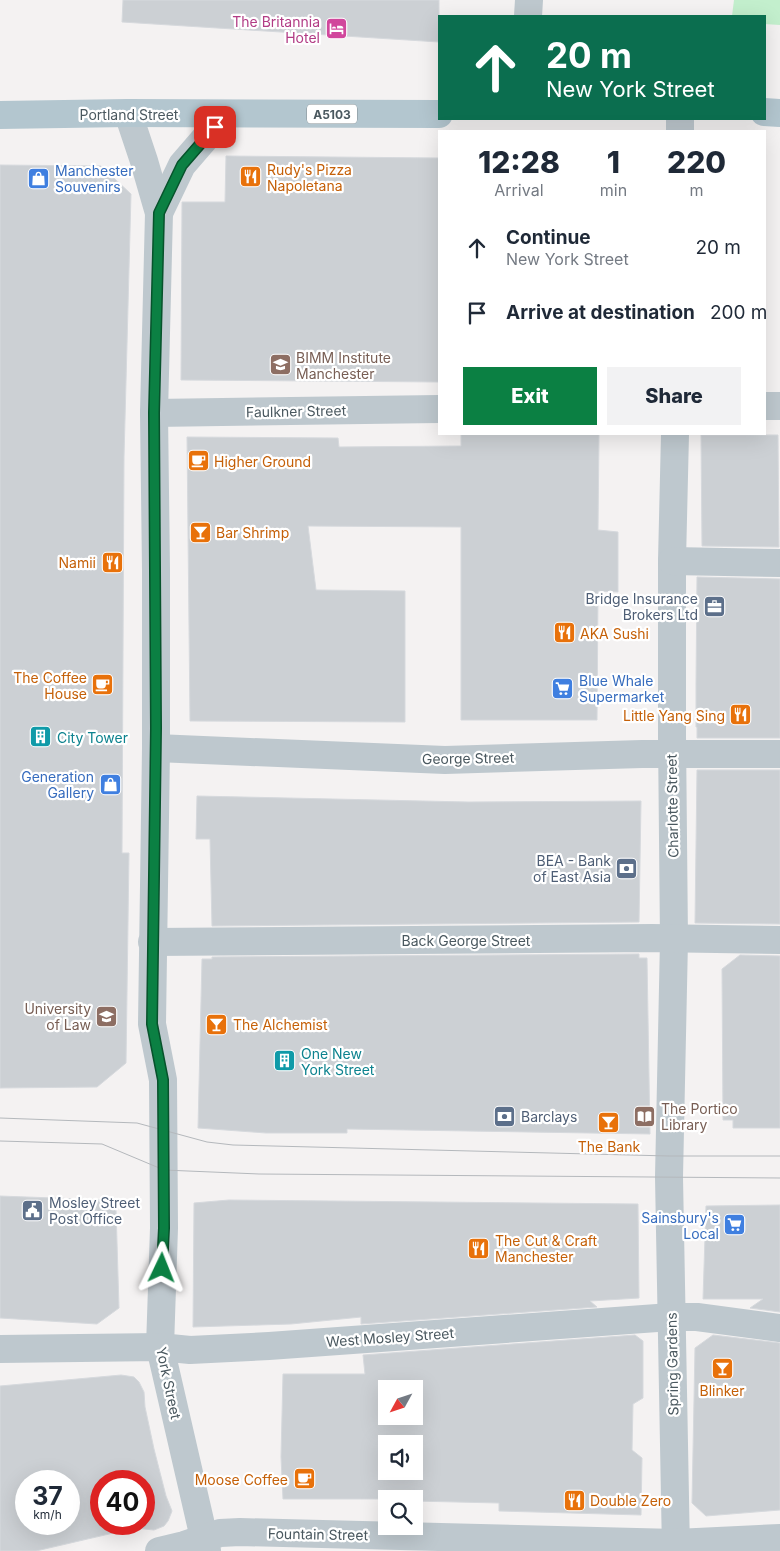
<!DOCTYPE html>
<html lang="en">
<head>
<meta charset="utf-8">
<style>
	:root { --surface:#fff; --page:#f2f2f3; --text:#1f2937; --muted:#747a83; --accent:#0b8043 }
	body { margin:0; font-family:Inter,sans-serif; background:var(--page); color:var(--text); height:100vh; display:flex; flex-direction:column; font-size:19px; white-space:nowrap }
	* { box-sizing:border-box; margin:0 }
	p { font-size:16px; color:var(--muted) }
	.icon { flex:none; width:28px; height:28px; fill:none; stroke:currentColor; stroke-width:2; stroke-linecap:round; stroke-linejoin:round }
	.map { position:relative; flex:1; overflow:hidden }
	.sheet { position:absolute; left:438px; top:130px; width:328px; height:305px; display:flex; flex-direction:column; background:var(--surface); border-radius:0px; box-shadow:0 5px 20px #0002 }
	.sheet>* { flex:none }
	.banner { position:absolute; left:438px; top:15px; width:328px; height:105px; border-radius:0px; box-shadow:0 5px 20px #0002; background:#0b6e4f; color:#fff; overflow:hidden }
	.needle { width:32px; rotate:230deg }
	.controls { position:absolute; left:378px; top:1380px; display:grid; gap:10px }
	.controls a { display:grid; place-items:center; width:45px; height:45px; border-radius:0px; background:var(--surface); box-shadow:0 5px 20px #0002; font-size:25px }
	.speed { position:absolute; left:15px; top:1470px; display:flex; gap:10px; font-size:25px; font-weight:700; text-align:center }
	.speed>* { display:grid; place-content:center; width:65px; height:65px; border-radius:50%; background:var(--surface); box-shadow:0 5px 20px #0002; line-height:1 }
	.speed small { font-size:12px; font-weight:400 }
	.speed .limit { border:8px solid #d22; background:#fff; color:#111 }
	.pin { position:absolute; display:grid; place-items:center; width:42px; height:42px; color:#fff; margin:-21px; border-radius:10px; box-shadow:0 2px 8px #0006 }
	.me { position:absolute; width:55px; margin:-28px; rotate:2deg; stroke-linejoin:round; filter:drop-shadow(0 0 4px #0008) }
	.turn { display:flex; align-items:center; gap:18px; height:105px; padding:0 25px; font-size:22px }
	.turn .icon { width:65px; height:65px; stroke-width:2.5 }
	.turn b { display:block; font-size:35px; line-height:42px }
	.eta { display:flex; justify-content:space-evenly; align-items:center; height:85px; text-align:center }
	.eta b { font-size:30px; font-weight:800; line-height:35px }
	.button { display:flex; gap:10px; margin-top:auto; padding:10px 25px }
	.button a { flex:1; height:58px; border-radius:0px; background:var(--accent); color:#fff; font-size:20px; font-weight:800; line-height:58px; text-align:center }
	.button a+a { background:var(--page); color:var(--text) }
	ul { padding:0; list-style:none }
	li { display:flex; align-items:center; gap:15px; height:65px; padding:0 25px }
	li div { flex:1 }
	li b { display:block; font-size:19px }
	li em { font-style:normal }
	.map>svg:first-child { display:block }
	.grass { fill:#c3efcd }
	.building { fill:#ccd0d4; stroke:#d6d9dd; fill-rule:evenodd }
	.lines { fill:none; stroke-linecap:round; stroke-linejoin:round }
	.minor { stroke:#bec8ce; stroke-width:28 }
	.major { stroke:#b3c6cf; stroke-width:28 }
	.tram { stroke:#b4b8bc; stroke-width:1 }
	.route-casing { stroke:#07532c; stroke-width:12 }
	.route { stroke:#0b8043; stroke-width:9 }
	.labels { text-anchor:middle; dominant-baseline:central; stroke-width:4.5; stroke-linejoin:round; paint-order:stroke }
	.shield { fill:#fff; stroke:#808a8f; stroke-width:1 }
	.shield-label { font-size:12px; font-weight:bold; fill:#4a585f }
	.hotel-label { font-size:14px; fill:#b23c85; stroke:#fff; text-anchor:end }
	.street-label { font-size:14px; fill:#4a585f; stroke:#fff }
	.food-label { font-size:14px; fill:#c56008; stroke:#fff; text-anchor:start }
	.shop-label { font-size:14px; fill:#366cbe; stroke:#fff; text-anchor:start }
	.education-label { font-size:14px; fill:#785e54; stroke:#fff; text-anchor:start }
	.service-label { font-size:14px; fill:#4e5e75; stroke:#fff; text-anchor:end }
	.culture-label { font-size:14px; fill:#0d838f; stroke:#fff; text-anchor:start }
</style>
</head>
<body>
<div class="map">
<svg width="780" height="1551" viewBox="0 0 780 1551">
	<rect width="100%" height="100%" fill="#f4f2f2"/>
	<path class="grass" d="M734,0H780V25L764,24V16H732Z"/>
	<g class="building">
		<path d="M123,0H439V42L122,22Z"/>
		<path d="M226,156L439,158V382L181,380L182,202H225Z"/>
		<path d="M0,165L101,166L131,194L124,457L122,853H129L126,1063L97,1087L0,1088Z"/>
		<path d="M461,434H599L598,530L618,532V592L598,591L597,720H461V527L308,526L316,590L405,591V722L190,721L187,437L338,438L339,447L461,446Z"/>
		<path d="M701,435H778L779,547L702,546Z"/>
		<path d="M697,577L780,579V738H697V727H696V685Z"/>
		<path d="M697,770H780V924L695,923Z"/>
		<path d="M197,796L468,802L641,801L639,922L212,926L210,839H196Z"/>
		<path d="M639,954V958H647L650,1134L347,1129V1133H266L198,1128L202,959H212V957Z"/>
		<path d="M740,955L780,956V1128H733V1120H723L722,969Z"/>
		<path d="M0,1196L107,1200L116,1209L119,1308L97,1324L0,1318Z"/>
		<path d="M229,1200L638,1204L639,1298L590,1301L597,1307L361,1324V1317L291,1324L193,1327L194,1203Z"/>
		<path d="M780,1205V1312L750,1308L763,1299H703L706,1206Z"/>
		<path d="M635,1335L643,1341V1398L633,1404L632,1450L642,1458L641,1515L499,1511V1503L414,1501V1499H283L281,1457L283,1374H365L363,1355ZM386,1389H414V1416H386ZM386,1444H414V1471H386Z"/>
		<path d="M713,1335L780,1343V1510L706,1516L692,1503L695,1348Z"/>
		<path d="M121,1375L134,1377L139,1382L144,1392L145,1407L154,1449L166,1496L172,1511L168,1521L164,1526L154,1530L135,1528L36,1551H0V1386ZM26,1481H69V1524H26ZM101,1481H144V1524H101Z"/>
	</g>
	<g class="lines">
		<g class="minor">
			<path d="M528,16L529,0"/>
			<path d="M128,113L144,161L159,213L154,413L156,570V748L152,1024L163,1080L164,1228L160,1347L207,1551"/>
			<path d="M680,131V119"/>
			<path d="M159,213L182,165L226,114"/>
			<path d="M764,406H780"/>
			<path d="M154,413L439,409"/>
			<path d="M675,434L672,561V736L674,940L669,1177L676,1551"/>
			<path d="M672,561L780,563"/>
			<path d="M156,748L445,760L642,754H780"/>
			<path d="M152,942L652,938L780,940"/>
			<path d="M0,1349L160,1347L190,1350L269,1346L671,1317H697L780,1328"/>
			<path d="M159,1551L184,1545L220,1533L240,1532L676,1543L780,1538"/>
		</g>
		<g class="major">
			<path d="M764,112L780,113"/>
			<path d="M0,115L128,113L439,114"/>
		</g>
		<g class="tram">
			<path d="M0,1118L137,1123L207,1142L233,1145L669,1156H780"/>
			<path d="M0,1141L102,1144L164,1170L259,1174L780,1178"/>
		</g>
	</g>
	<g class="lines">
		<defs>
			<path id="route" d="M162,1268L164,1228L163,1080L152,1024L156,728L154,413L159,213L182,165L215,127"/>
		</defs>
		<use href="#route" class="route-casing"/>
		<use href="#route" class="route"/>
	</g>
	<defs>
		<symbol id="hotel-square" viewBox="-11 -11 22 22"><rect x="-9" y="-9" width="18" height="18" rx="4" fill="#d1479c" stroke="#fff"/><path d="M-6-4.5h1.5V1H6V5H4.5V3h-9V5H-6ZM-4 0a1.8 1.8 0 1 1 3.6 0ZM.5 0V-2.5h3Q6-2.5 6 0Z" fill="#fff"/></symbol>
		<symbol id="restaurant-square" viewBox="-11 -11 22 22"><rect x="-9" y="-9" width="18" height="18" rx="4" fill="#e8710a" stroke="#fff"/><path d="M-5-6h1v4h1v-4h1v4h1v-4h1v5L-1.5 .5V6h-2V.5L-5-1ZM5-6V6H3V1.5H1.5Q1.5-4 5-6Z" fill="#fff"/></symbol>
		<symbol id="shop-square" viewBox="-11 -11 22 22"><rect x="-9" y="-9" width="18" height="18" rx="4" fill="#3f7fe0" stroke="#fff"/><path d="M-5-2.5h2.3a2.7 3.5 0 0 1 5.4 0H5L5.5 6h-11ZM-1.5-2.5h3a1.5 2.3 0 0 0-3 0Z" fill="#fff"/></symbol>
		<symbol id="university-square" viewBox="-11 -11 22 22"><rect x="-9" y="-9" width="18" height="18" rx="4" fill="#8d6e63" stroke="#fff"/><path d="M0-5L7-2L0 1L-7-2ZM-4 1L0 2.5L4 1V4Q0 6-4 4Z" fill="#fff"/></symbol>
		<symbol id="cafe-square" viewBox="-11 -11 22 22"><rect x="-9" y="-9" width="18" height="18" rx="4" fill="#e8710a" stroke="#fff"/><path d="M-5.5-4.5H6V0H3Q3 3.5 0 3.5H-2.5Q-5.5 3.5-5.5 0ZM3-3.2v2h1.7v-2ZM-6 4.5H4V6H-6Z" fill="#fff"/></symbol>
		<symbol id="bar-square" viewBox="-11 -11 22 22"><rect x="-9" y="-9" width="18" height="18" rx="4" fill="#e8710a" stroke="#fff"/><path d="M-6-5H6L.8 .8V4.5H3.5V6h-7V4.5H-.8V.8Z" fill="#fff"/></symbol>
		<symbol id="office-square" viewBox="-11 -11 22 22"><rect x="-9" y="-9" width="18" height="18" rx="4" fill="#5c6f8a" stroke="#fff"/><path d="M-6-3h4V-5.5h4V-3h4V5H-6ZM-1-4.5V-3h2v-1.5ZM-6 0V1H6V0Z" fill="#fff"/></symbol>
		<symbol id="supermarket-square" viewBox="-11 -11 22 22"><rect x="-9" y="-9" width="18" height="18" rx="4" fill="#3f7fe0" stroke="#fff"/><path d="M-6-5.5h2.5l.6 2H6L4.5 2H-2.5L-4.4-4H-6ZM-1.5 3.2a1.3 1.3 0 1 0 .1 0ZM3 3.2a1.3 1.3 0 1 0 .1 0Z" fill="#fff"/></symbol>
		<symbol id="building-square" viewBox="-11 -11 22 22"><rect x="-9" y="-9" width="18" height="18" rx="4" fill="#0f9aa8" stroke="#fff"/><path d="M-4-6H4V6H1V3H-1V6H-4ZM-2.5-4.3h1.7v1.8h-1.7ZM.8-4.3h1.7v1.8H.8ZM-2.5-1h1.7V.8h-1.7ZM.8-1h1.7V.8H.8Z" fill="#fff"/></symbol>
		<symbol id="bank-square" viewBox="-11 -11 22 22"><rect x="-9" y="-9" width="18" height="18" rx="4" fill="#5c6f8a" stroke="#fff"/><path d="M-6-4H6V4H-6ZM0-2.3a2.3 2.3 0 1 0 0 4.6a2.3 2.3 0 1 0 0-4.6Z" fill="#fff"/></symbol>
		<symbol id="library-square" viewBox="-11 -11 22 22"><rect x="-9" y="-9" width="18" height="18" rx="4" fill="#8d6e63" stroke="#fff"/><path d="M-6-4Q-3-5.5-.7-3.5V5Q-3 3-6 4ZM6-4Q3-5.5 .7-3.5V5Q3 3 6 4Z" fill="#fff"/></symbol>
		<symbol id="civic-square" viewBox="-11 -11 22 22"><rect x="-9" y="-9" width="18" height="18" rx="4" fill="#5c6f8a" stroke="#fff"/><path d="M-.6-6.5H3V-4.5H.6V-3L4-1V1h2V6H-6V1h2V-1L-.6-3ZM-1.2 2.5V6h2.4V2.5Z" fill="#fff"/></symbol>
	</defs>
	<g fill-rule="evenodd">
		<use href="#hotel-square" x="324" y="16" width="25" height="25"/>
		<use href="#restaurant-square" x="238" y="164" width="25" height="25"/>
		<use href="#shop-square" x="26" y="166" width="25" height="25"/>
		<use href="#university-square" x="268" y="352" width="25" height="25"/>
		<use href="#cafe-square" x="186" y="448" width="25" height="25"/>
		<use href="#bar-square" x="188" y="520" width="25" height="25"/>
		<use href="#restaurant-square" x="100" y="550" width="25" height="25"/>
		<use href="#office-square" x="702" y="594" width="25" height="25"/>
		<use href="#restaurant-square" x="552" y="620" width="25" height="25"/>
		<use href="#cafe-square" x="90" y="672" width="25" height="25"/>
		<use href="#supermarket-square" x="550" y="676" width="25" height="25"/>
		<use href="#restaurant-square" x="728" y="702" width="25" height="25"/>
		<use href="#building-square" x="28" y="724" width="25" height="25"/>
		<use href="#shop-square" x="98" y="772" width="25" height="25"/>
		<use href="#bank-square" x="614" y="856" width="25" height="25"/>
		<use href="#university-square" x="94" y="1004" width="25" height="25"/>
		<use href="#bar-square" x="204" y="1012" width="25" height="25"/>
		<use href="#building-square" x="272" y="1048" width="25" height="25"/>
		<use href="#bank-square" x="492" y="1104" width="25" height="25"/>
		<use href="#library-square" x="632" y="1104" width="25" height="25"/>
		<use href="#bar-square" x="596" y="1110" width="25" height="25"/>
		<use href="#civic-square" x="20" y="1198" width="25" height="25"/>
		<use href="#supermarket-square" x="722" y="1212" width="25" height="25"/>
		<use href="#restaurant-square" x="466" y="1236" width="25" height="25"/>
		<use href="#bar-square" x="710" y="1356" width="25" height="25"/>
		<use href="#cafe-square" x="292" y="1466" width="25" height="25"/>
		<use href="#restaurant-square" x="562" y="1488" width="25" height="25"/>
	</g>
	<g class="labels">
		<rect class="shield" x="307" y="104.5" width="50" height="19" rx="4"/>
		<g class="shield-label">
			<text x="332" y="114">A5103</text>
		</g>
		<g class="hotel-label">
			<text x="320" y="21">The Britannia<tspan x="320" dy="16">Hotel</tspan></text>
		</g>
		<g class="street-label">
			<text x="129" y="114">Portland Street</text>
			<text transform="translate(296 411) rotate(-1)">Faulkner Street</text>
			<text transform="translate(468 758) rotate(-1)">George Street</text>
			<text transform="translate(672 806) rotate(-91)">Charlotte Street</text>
			<text x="466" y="940">Back George Street</text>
			<text transform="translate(390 1337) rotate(-4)">West Mosley Street</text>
			<text transform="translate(672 1364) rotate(-91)">Spring Gardens</text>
			<text transform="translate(169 1383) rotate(78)">York Street</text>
			<text transform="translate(318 1534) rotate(1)">Fountain Street</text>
		</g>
		<g class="food-label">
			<text x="267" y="169">Rudy's Pizza<tspan x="267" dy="16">Napoletana</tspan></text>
			<text x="214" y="461">Higher Ground</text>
			<text x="216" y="532">Bar Shrimp</text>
			<text x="96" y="562" text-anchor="end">Namii</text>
			<text x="580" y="633">AKA Sushi</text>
			<text x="87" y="677" text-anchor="end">The Coffee<tspan x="87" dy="16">House</tspan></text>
			<text x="725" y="715" text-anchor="end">Little Yang Sing</text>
			<text x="233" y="1024">The Alchemist</text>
			<text x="609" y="1146" text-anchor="middle">The Bank</text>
			<text x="495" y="1240">The Cut &amp; Craft<tspan x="495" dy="16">Manchester</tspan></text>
			<text x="722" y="1390" text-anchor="middle">Blinker</text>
			<text x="288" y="1479" text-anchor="end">Moose Coffee</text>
			<text x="590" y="1500">Double Zero</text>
		</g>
		<g class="shop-label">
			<text x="55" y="170">Manchester<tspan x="55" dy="16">Souvenirs</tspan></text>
			<text x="579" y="680">Blue Whale<tspan x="579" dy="16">Supermarket</tspan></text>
			<text x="94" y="776" text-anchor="end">Generation<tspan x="94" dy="16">Gallery</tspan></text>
			<text x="719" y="1217" text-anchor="end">Sainsbury's<tspan x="719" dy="16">Local</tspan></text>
		</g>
		<g class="education-label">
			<text x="296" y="357">BIMM Institute<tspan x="296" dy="16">Manchester</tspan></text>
			<text x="91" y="1008" text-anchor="end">University<tspan x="91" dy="16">of Law</tspan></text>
			<text x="661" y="1108">The Portico<tspan x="661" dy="16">Library</tspan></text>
		</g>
		<g class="service-label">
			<text x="698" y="598">Bridge Insurance<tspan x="698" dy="16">Brokers Ltd</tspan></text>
			<text x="611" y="860">BEA - Bank<tspan x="611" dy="16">of East Asia</tspan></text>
			<text x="521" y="1116" text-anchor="start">Barclays</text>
			<text x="49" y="1202" text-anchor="start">Mosley Street<tspan x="49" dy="16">Post Office</tspan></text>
		</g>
		<g class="culture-label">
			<text x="57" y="737">City Tower</text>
			<text x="301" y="1053">One New<tspan x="301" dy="16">York Street</tspan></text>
		</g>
	</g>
</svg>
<div class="controls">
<a><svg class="needle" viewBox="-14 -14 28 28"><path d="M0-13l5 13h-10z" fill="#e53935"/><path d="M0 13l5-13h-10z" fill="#747a83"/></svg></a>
<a><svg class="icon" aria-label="sound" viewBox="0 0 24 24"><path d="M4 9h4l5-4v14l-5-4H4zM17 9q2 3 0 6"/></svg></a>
<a><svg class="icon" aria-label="search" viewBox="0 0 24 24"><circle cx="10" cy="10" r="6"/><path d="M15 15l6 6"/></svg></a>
</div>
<div class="speed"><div>37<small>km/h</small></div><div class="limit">40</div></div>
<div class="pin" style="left:215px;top:127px;background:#d93025"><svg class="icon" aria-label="arrive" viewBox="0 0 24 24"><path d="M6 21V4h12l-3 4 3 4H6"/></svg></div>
<svg class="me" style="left:162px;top:1268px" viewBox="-20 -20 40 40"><path d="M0-17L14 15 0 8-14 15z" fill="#0b8043" stroke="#fff" stroke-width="4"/></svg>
<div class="banner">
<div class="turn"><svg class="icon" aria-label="ahead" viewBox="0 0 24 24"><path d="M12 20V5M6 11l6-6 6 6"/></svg><div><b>20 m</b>New York Street</div></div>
</div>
<section class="sheet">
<div class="eta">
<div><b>12:28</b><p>Arrival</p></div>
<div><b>1</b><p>min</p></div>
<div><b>220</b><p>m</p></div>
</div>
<ul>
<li><svg class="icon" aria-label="ahead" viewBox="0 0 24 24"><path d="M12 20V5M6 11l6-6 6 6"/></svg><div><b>Continue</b><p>New York Street</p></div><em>20 m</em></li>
<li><svg class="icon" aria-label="arrive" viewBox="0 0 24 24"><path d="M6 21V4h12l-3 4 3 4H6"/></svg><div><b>Arrive at destination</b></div><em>200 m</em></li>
</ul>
<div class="button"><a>Exit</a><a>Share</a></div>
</section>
</div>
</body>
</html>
